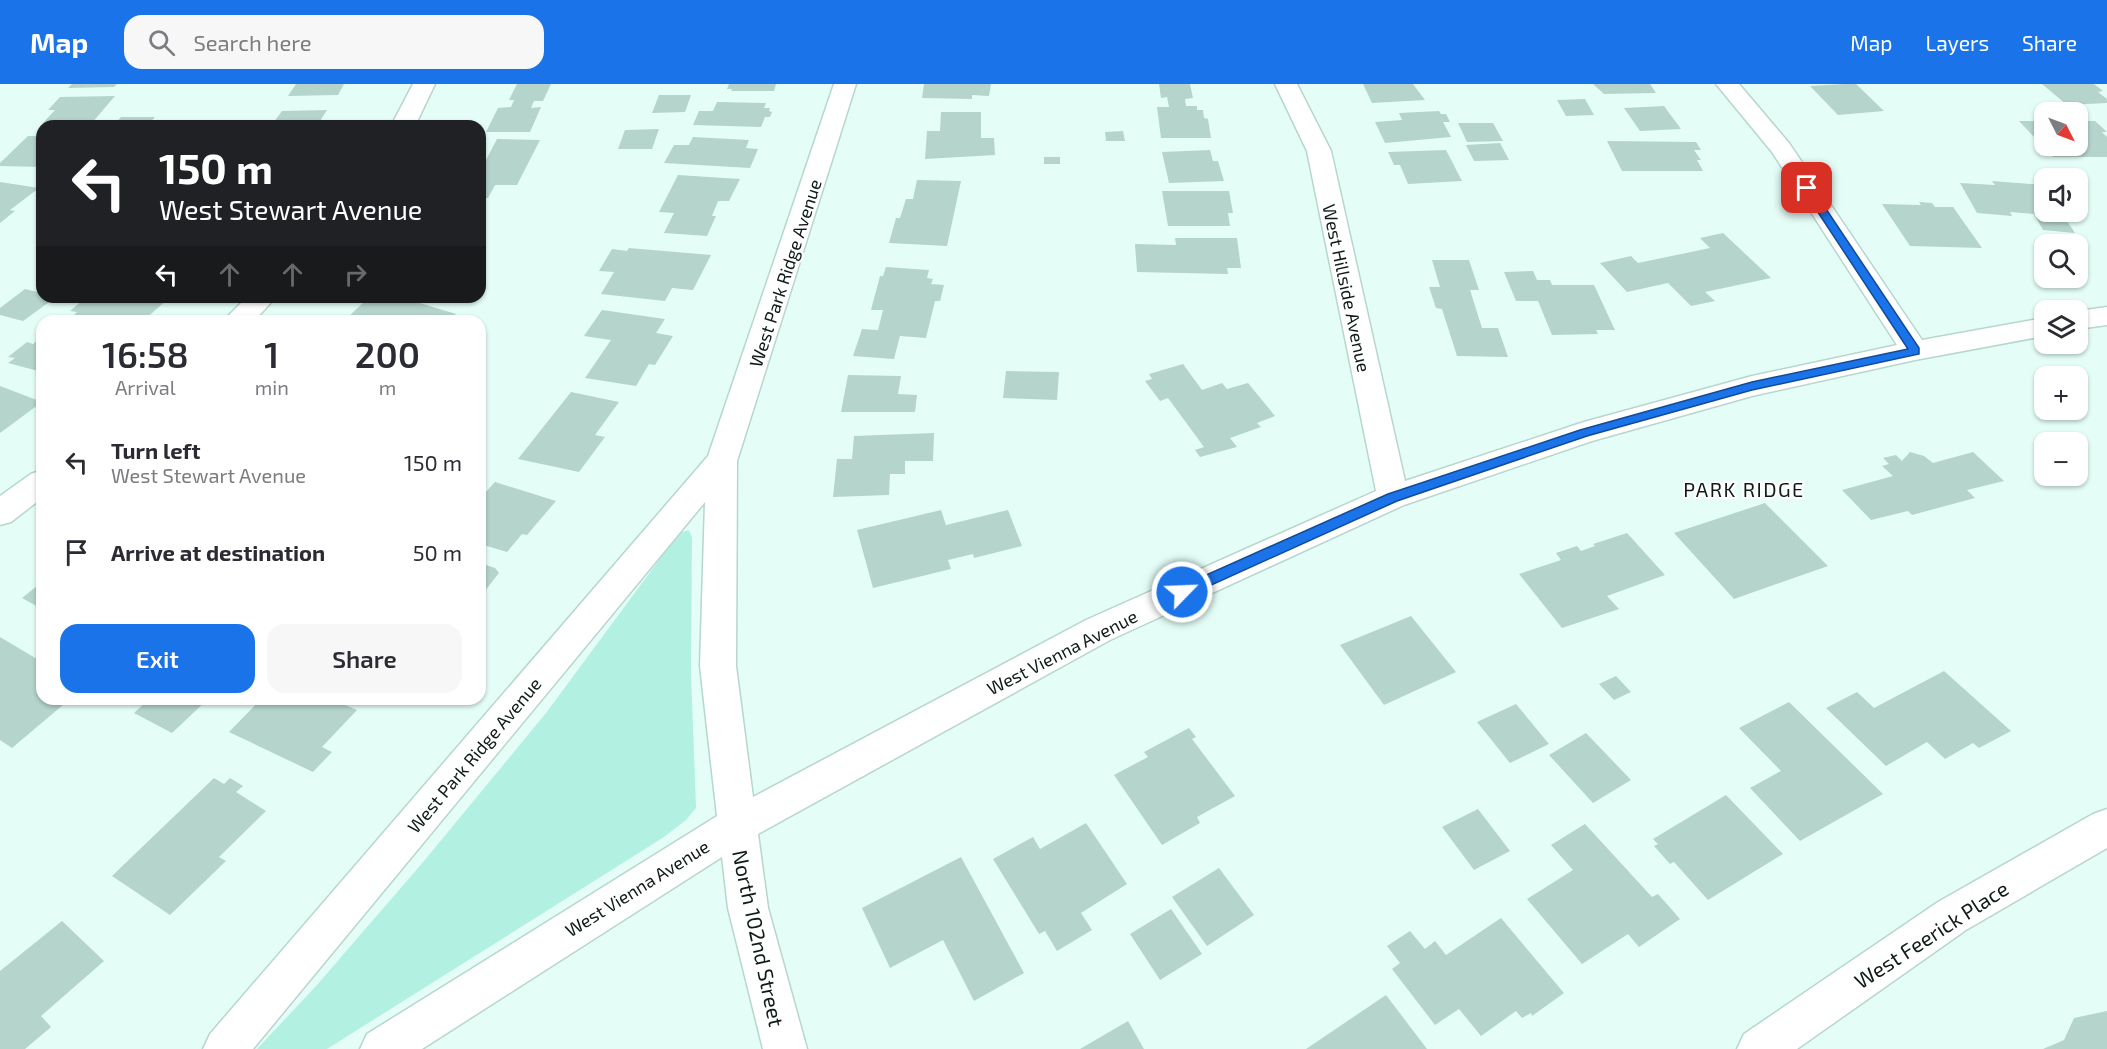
<!DOCTYPE html>
<html lang="en">
<head>
<meta charset="utf-8">
<style>
	:root { --surface:#fff; --page:#f7f7f7; --text:#2b2b33; --muted:#7c7c81; --accent:#1a73e8 }
	body { margin:0; font-family:"Exo 2",sans-serif; background:var(--page); color:var(--text); height:100vh; display:flex; flex-direction:column; font-size:22px; white-space:nowrap }
	* { box-sizing:border-box; margin:0 }
	p { font-size:20px; color:var(--muted) }
	.icon { flex:none; width:33px; height:33px; fill:none; stroke:currentColor; stroke-width:2; stroke-linecap:round; stroke-linejoin:round }
	.map { position:relative; flex:1; overflow:hidden }
	.sheet { position:absolute; left:36px; top:231px; width:450px; height:390px; display:flex; flex-direction:column; background:var(--surface); border-radius:18px; box-shadow:0 2px 4px #0004 }
	.sheet>* { flex:none }
	.top-card { position:absolute; left:36px; top:36px; width:450px; height:183px; border-radius:18px; box-shadow:0 2px 4px #0004; background:#202124; color:#fff; overflow:hidden }
	.needle { width:39px; rotate:132deg }
	.tools { position:absolute; left:2034px; top:18px; display:grid; gap:12px }
	.tools a { display:grid; place-items:center; width:54px; height:54px; border-radius:12px; background:var(--surface); box-shadow:0 2px 4px #0004; font-size:30px }
	.pin { position:absolute; display:grid; place-items:center; width:51px; height:51px; color:#fff; margin:-26px; border-radius:12px; box-shadow:0 3px 9px #0006 }
	.me { position:absolute; width:66px; margin:-33px; rotate:66deg; stroke-linejoin:round; filter:drop-shadow(0 0 4px #0008) }
	.turn { display:flex; align-items:center; gap:21px; height:126px; padding:0 24px; font-size:27px }
	.turn .icon { width:78px; height:78px; stroke-width:2.5 }
	.turn b { display:block; font-size:42px; line-height:51px }
	.lanes { display:flex; align-items:center; height:57px; padding:0 24px; background:#0003; justify-content:center; gap:30px; direction:ltr }
	.lanes .off { opacity:.35 }
	.eta { display:flex; justify-content:space-evenly; align-items:center; height:102px; text-align:center }
	.eta b { font-size:36px; font-weight:600; line-height:42px }
	.cta { display:flex; gap:12px; margin-top:auto; padding:12px 24px }
	.cta a { flex:1; height:69px; border-radius:18px; background:var(--accent); color:#fff; font-size:24px; font-weight:600; line-height:69px; text-align:center }
	.cta a+a { background:var(--page); color:var(--text) }
	ul { padding:0; list-style:none }
	li { display:flex; align-items:center; gap:18px; height:90px; padding:0 24px }
	li div { flex:1 }
	li b { display:block; font-size:22px }
	li em { font-style:normal }
	header { display:flex; align-items:center; gap:36px; box-sizing:border-box; height:84px; padding:0 30px; background:var(--accent); color:#fff }
	header strong { font-size:28px }
	nav { display:flex; gap:33px; margin-inline-start:auto; font-size:21px }
	.search { width:420px; height:54px; background:var(--page); display:flex; align-items:center; gap:15px; box-sizing:border-box; padding:0 21px; border-radius:18px; color:var(--muted); font-size:22px }
	.map>svg:first-child { display:block }
	.green { fill:#b2f1e2 }
	.building { fill:#b5d4cc }
	.lines { fill:none; stroke-linecap:round; stroke-linejoin:round }
	.minor-casing { stroke:#b6d6ce; stroke-width:3 }
	.minor { fill:#fff; fill-rule:evenodd }
	.route { fill:#1a73e8; stroke:#114b97; stroke-width:1.5 }
	.labels { text-anchor:middle; dominant-baseline:central; stroke-width:4.5; stroke-linejoin:round; paint-order:stroke }
	.street-label { font-size:18px; fill:#0f1b18; stroke:#fff }
	.neighbourhood-label { font-size:20px; letter-spacing:1.5px; fill:#0f1b18; stroke:#fff }
	.near-street-label { font-size:21px; fill:#0f1b18; stroke:#fff }
</style>
</head>
<body>
<header>
<strong>Map</strong>
<div class="search"><svg class="icon" aria-label="search" viewBox="0 0 24 24"><circle cx="10" cy="10" r="6"/><path d="M15 15l6 6"/></svg>Search here</div>
<nav><a>Map</a><a>Layers</a><a>Share</a></nav>
</header>
<div class="map">
<svg width="2107" height="965" viewBox="0 0 2107 965">
	<rect width="100%" height="100%" fill="#e4fef7"/>
	<path class="green" d="M689,446L692,454L691,589L696,724L686,736L664,753L327,965H257L316,902L424,777L546,629L679,449Z"/>
	<g class="building">
		<path d="M72,0H117L114,3L68,4Z"/>
		<path d="M296,0H344L338,11L288,12Z"/>
		<path d="M517,0H551L543,17H534L531,24L541,23L530,48H486L498,24L511,23L514,16H509Z"/>
		<path d="M729,0H776L774,7H731L732,5H727Z"/>
		<path d="M924,0H991L989,12L972,11V15L922,14Z"/>
		<path d="M1159,0H1190L1193,14L1185,15L1186,22H1197V26H1203L1204,34L1208,35L1211,54H1161L1157,23H1169L1167,13L1161,14Z"/>
		<path d="M1363,0H1413L1425,16L1372,19Z"/>
		<path d="M1593,0H1650L1656,9L1604,10Z"/>
		<path d="M1844,0H1856L1884,27L1838,31L1810,2Z"/>
		<path d="M2042,0H2094L2103,7L2098,8L2107,15V19L2067,21Z"/>
		<path d="M659,11H691L685,28L652,29Z"/>
		<path d="M115,12L91,40H42L55,26H48L60,13Z"/>
		<path d="M1585,15L1594,31L1566,32L1557,16Z"/>
		<path d="M717,18L766,19L764,24H770L769,27L772,28L770,33H765L761,43L693,41L699,27H713Z"/>
		<path d="M1664,22L1681,45L1640,47L1624,24Z"/>
		<path d="M327,26L317,42H271L282,27Z"/>
		<path d="M1439,27L1441,30H1446L1450,38H1443L1451,53L1385,59L1375,38L1402,36L1399,29Z"/>
		<path d="M941,28H981V54H994L995,71L925,75L927,47H940Z"/>
		<path d="M121,33H155L147,42H113Z"/>
		<path d="M2019,37H2044V55L2035,54Z"/>
		<path d="M2078,37H2095L2107,48H2102L2107,53V73H2053L2043,62H2078Z"/>
		<path d="M1458,39H1493L1503,57L1467,58Z"/>
		<path d="M659,45L652,65H618L625,46Z"/>
		<path d="M1123,47L1125,57H1106L1105,48Z"/>
		<path d="M28,52H42V83L0,82V79Z"/>
		<path d="M693,53L749,56L746,64L758,65L750,84L664,79L674,61H689Z"/>
		<path d="M497,55L540,56L517,101H495L488,114H480V76H486Z"/>
		<path d="M1607,57L1696,58L1701,66H1694L1701,76H1697L1703,87H1622Z"/>
		<path d="M1500,59L1509,76L1474,77L1466,61Z"/>
		<path d="M1210,66L1213,77H1218L1224,97L1169,99L1162,68Z"/>
		<path d="M1446,66L1462,97L1408,100L1400,81H1394L1388,68Z"/>
		<rect x="1044" y="73" width="16" height="7"/>
		<path d="M678,91L740,95L729,117H718L712,132H716L707,152L664,149L674,129L659,128Z"/>
		<path d="M917,96L961,97L947,162L889,159L896,134H900L906,115H913Z"/>
		<path d="M1992,97L2044,101V128H2061L2075,149L2043,146L2034,130L2010,128L2012,132L1977,129L1960,99L1995,101Z"/>
		<path d="M0,98L39,104L10,126L15,127L0,139Z"/>
		<path d="M1162,107H1229L1233,129H1228L1230,142H1168Z"/>
		<path d="M1919,118L1932,119L1935,123H1953L1982,164L1910,162L1882,120L1921,121Z"/>
		<path d="M1723,149L1771,194L1705,208L1715,217L1691,222L1668,199L1627,208L1600,179L1631,172L1638,179L1710,164L1700,154Z"/>
		<path d="M1175,154H1237L1241,184H1227L1228,190L1137,188L1135,160L1176,161Z"/>
		<path d="M629,164L711,171L693,206L672,204L665,217L601,210L614,188L599,187L612,165L627,167Z"/>
		<path d="M1432,176H1469L1479,206H1470L1482,244H1498L1508,273L1457,272L1442,225L1436,224L1429,203H1440Z"/>
		<path d="M886,183L929,186L927,194L933,195L931,200L944,201L940,217H935L926,254L900,252L894,275L853,272L862,245L878,246L883,226H871L880,192H883Z"/>
		<path d="M1533,187L1537,196H1550L1552,201H1594L1615,246H1596L1598,250L1552,251L1538,217H1516L1504,188Z"/>
		<path d="M25,205L42,209V213H56L23,237L0,231V224Z"/>
		<path d="M86,213H170L143,237H100L73,232L77,228L70,227Z"/>
		<path d="M369,213H400L456,230L449,237H344Z"/>
		<path d="M602,226L665,235L656,249L673,252L655,281L649,280L636,302L585,294L611,256L584,252Z"/>
		<path d="M42,253V288L8,279L15,274L8,273L27,258L33,260Z"/>
		<path d="M1183,280L1202,306L1222,299L1227,305L1248,299L1275,332L1257,339L1261,343L1230,354L1237,363L1200,373L1195,366L1204,363L1168,314L1160,317L1145,297L1152,295L1149,290Z"/>
		<path d="M1006,287L1059,288L1057,316L1003,314Z"/>
		<path d="M848,291L901,292L898,310L917,311L915,328H841Z"/>
		<path d="M0,302L42,318L0,349Z"/>
		<path d="M571,308L619,318L595,351L605,353L579,388L518,375Z"/>
		<path d="M934,349L933,377H905V390H890L889,411L833,413L837,375H852L854,352Z"/>
		<path d="M1910,368L1924,372L1933,379L1973,368L2004,397L1967,406L1975,414L1912,431L1908,427L1871,436L1842,406L1893,392L1882,382L1889,380L1883,374L1896,371L1902,377Z"/>
		<path d="M495,398L556,417L527,451L522,450L507,468L480,460V411H483Z"/>
		<path d="M1765,419L1828,482L1734,515L1674,449Z"/>
		<path d="M941,426L946,441L1008,426L1022,462L974,474L973,470L948,476L951,485L873,504L857,446Z"/>
		<path d="M1627,449L1665,491L1607,512L1619,525L1562,544L1519,490L1561,476L1556,469L1577,462L1581,467L1595,462L1593,460Z"/>
		<path d="M480,479L495,484L499,489L480,513Z"/>
		<path d="M42,498V525L22,514Z"/>
		<path d="M1411,532L1456,588L1384,621L1340,561Z"/>
		<path d="M0,553L42,578V615H70L12,664L0,656Z"/>
		<path d="M1944,587L2011,647L1979,664L1973,659L1945,675L1927,658L1886,682L1826,624L1857,608L1874,624Z"/>
		<path d="M1616,592L1631,608L1614,616L1599,600Z"/>
		<path d="M149,615H208L172,649L134,629Z"/>
		<path d="M261,615H348L343,620L357,626L322,663L332,668L313,688L229,648Z"/>
		<path d="M1789,618L1883,710L1800,757L1750,704L1781,687L1739,644Z"/>
		<path d="M1516,620L1549,660L1510,679L1477,638Z"/>
		<path d="M1189,644L1196,653L1192,655L1235,712L1197,733L1200,739L1162,761L1114,691L1148,673L1144,668Z"/>
		<path d="M1586,649L1631,696L1593,719L1549,671Z"/>
		<path d="M214,694L224,700L230,694L243,702L236,708L266,727L219,773L226,777L170,831L112,792Z"/>
		<path d="M1726,711L1783,770L1708,816L1674,778L1670,780L1654,762L1658,760L1653,755Z"/>
		<path d="M1478,725L1510,767L1474,786L1442,743Z"/>
		<path d="M1086,739L1127,800L1081,829L1092,846L1057,867L1045,847L1039,850L993,775L1033,753L1040,765Z"/>
		<path d="M1585,740L1652,813L1658,810L1680,835L1639,863L1628,850L1582,880L1527,815L1573,786L1551,761Z"/>
		<path d="M961,773L1024,889L974,917L943,856L890,884L862,824Z"/>
		<path d="M1219,784L1254,831L1207,862L1172,813Z"/>
		<path d="M1171,825L1202,870L1160,896L1130,850Z"/>
		<path d="M1501,834L1564,909L1532,932L1531,929L1522,934L1516,927L1481,952L1459,925L1435,941L1392,885L1400,879L1387,862L1410,847L1425,865L1435,857L1446,871Z"/>
		<path d="M62,837L104,877L41,932L51,943L25,965H0V887Z"/>
		<path d="M1386,911L1427,965H1306Z"/>
		<path d="M2107,927V965H2043L2064,956L2074,934Z"/>
		<path d="M1128,937L1144,965H1080Z"/>
	</g>
	<g class="lines">
		<defs>
			<g id="minor">
				<path d="M413,0H435L415,42H391Z"/>
				<path d="M834,0H856L737,377L736,582L753,713L1086,536L1376,407L1307,67L1275,0H1297L1331,67L1405,397L1584,338L1752,292L1897,261L1772,68L1716,0H1739L1789,59L1922,256L2044,234V252L1915,276L1752,312L1592,357L1404,421L1110,556L758,750L768,824L807,965H763L728,824L722,773L422,965H360L367,950L717,732L700,582L705,418L253,965H203L210,950L708,372Z"/>
				<path d="M247,213H276L254,237H223Z"/>
				<path d="M2107,223V241L2078,245V227Z"/>
				<path d="M42,386V414L11,438L0,441V412L31,390Z"/>
				<path d="M2107,725V764L1966,846L1797,965H1737L1744,950L1938,818L2093,730Z"/>
			</g>
		</defs>
		<use href="#minor" class="minor-casing"/>
		<use href="#minor" class="minor"/>
	</g>
	<path class="route" d="M1804,102L1812,104L1919,264V270L1752,306L1587,352L1397,417L1187,512H1177L1175,508L1177,504L1388,410L1580,346L1752,298L1908,265L1802,104Z"/>
	<g class="labels">
		<g class="street-label">
			<text transform="translate(785 189) rotate(-72)">West Park Ridge Avenue</text>
			<text transform="translate(1347 204) rotate(78)">West Hillside Avenue</text>
			<text transform="translate(1062 568) rotate(-27)">West Vienna Avenue</text>
			<text transform="translate(474 671) rotate(-50)">West Park Ridge Avenue</text>
			<text transform="translate(637 804) rotate(-32)">West Vienna Avenue</text>
		</g>
		<g class="neighbourhood-label">
			<text x="1744" y="405">PARK RIDGE</text>
		</g>
		<g class="near-street-label">
			<text transform="translate(1931 850) rotate(-33)">West Feerick Place</text>
			<text transform="translate(759 854) rotate(78)">North 102nd Street</text>
		</g>
	</g>
</svg>
<div class="tools">
<a><svg class="needle" viewBox="-14 -14 28 28"><path d="M0-13l5 13h-10z" fill="#e53935"/><path d="M0 13l5-13h-10z" fill="#7c7c81"/></svg></a>
<a><svg class="icon" aria-label="sound" viewBox="0 0 24 24"><path d="M4 9h4l5-4v14l-5-4H4zM17 9q2 3 0 6"/></svg></a>
<a><svg class="icon" aria-label="search" viewBox="0 0 24 24"><circle cx="10" cy="10" r="6"/><path d="M15 15l6 6"/></svg></a>
<a><svg class="icon" aria-label="layers" viewBox="0 0 24 24"><path d="M12 4l9 5-9 5-9-5zM3 14l9 5 9-5"/></svg></a>
<a>+</a>
<a>−</a>
</div>
<div class="pin" style="left:1807px;top:104px;background:#d93025"><svg class="icon" aria-label="arrive" viewBox="0 0 24 24"><path d="M6 21V4h12l-3 4 3 4H6"/></svg></div>
<svg class="me" style="left:1182px;top:508px" viewBox="-20 -20 40 40"><circle r="17" fill="#1a73e8" stroke="#fff" stroke-width="3"/><path d="M0-11L8 9 0 5-8 9z" fill="#fff"/></svg>
<div class="top-card">
<div class="turn"><svg class="icon" aria-label="left" viewBox="0 0 24 24"><path d="M17 20v-9H6M10 6l-5 5 5 5"/></svg><div><b>150 m</b>West Stewart Avenue</div></div>
<div class="lanes"><svg class="icon" aria-label="left" viewBox="0 0 24 24"><path d="M17 20v-9H6M10 6l-5 5 5 5"/></svg><svg class="icon off" aria-label="ahead" viewBox="0 0 24 24"><path d="M12 20V5M6 11l6-6 6 6"/></svg><svg class="icon off" aria-label="ahead" viewBox="0 0 24 24"><path d="M12 20V5M6 11l6-6 6 6"/></svg><svg class="icon off" aria-label="right" viewBox="0 0 24 24"><path d="M7 20v-9h11M14 6l5 5-5 5"/></svg></div>
</div>
<section class="sheet">
<div class="eta">
<div><b>16:58</b><p>Arrival</p></div>
<div><b>1</b><p>min</p></div>
<div><b>200</b><p>m</p></div>
</div>
<ul>
<li><svg class="icon" aria-label="left" viewBox="0 0 24 24"><path d="M17 20v-9H6M10 6l-5 5 5 5"/></svg><div><b>Turn left</b><p>West Stewart Avenue</p></div><em>150 m</em></li>
<li><svg class="icon" aria-label="arrive" viewBox="0 0 24 24"><path d="M6 21V4h12l-3 4 3 4H6"/></svg><div><b>Arrive at destination</b></div><em>50 m</em></li>
</ul>
<div class="cta"><a>Exit</a><a>Share</a></div>
</section>
</div>
</body>
</html>
